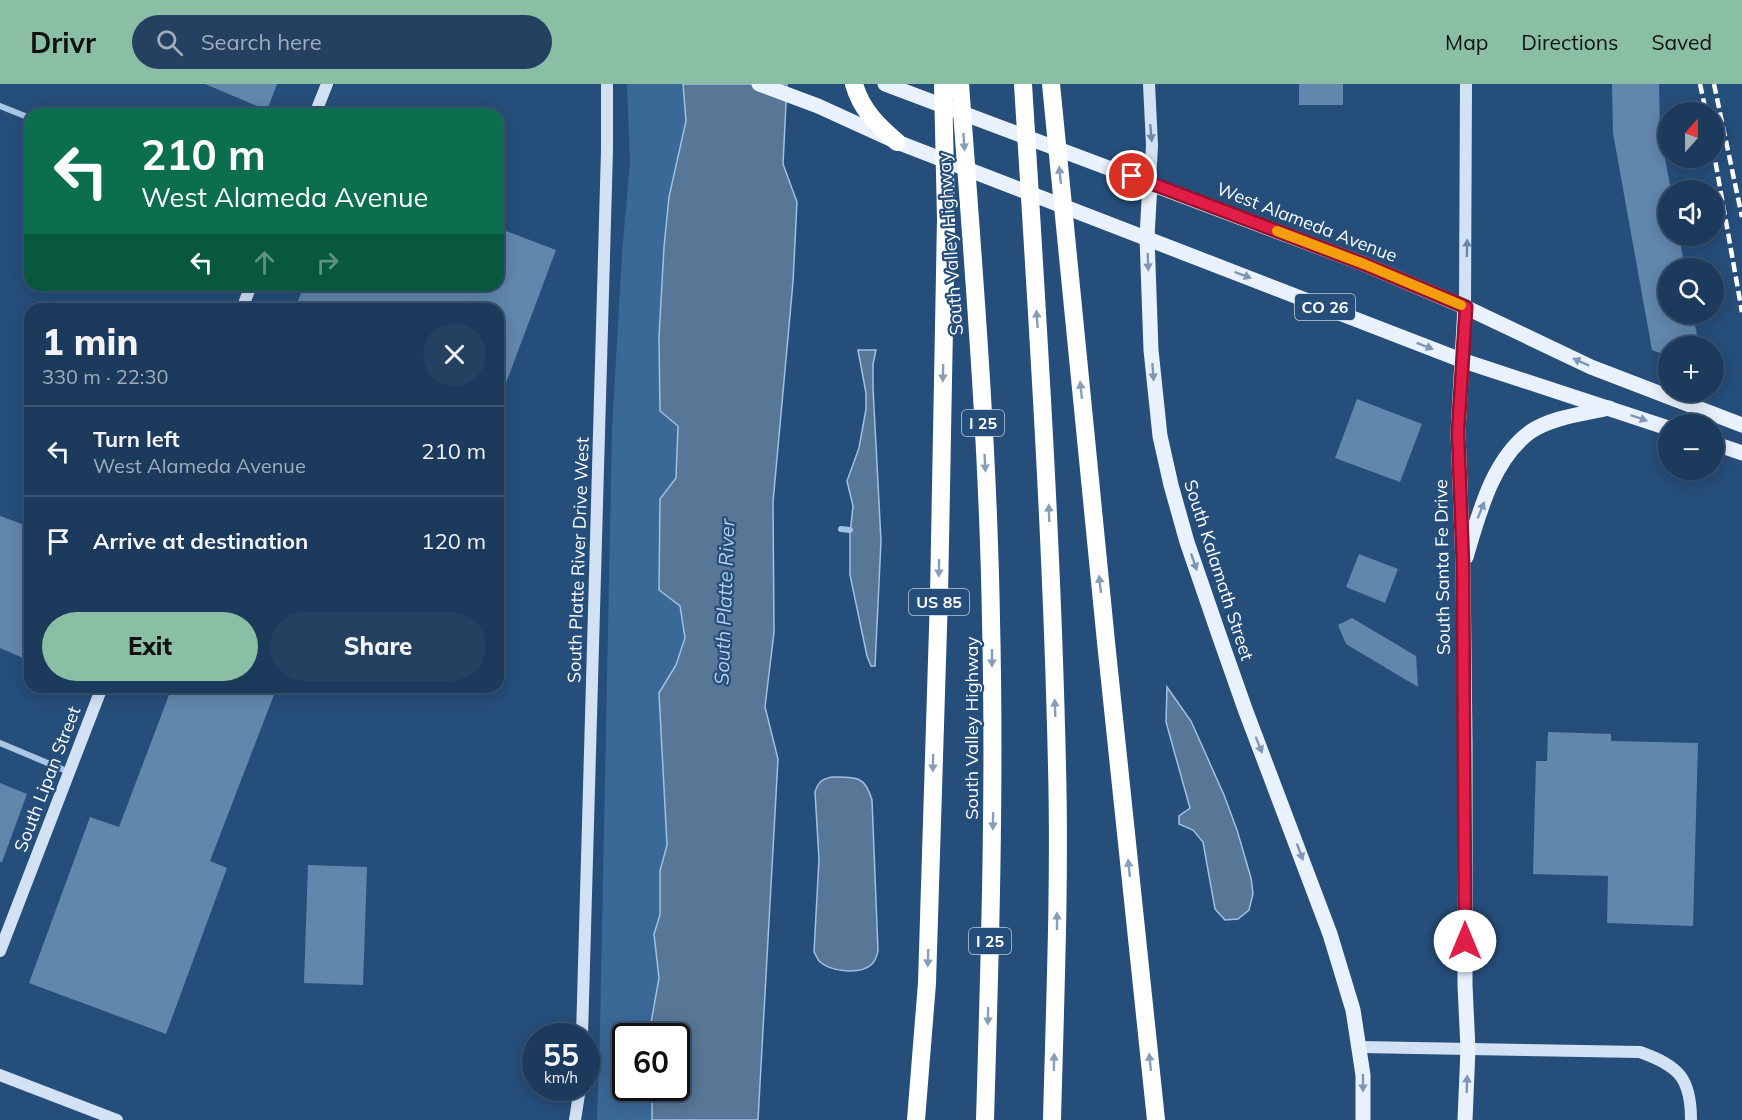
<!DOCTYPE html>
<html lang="en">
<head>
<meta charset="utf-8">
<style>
	:root { --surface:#1c3a5c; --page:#254162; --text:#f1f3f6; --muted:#a0adbb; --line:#3a5472; --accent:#8abfa5 }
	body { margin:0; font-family:Mulish,sans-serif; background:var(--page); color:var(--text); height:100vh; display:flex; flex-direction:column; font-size:22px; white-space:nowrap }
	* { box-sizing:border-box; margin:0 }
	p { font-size:20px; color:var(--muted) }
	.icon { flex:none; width:33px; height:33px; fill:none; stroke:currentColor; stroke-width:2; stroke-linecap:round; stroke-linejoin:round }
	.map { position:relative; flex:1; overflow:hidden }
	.details { position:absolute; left:24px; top:219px; width:480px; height:390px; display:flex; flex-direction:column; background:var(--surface); border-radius:18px; box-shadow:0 3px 15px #0003,0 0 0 2px var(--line) }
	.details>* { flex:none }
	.top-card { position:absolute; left:24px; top:24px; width:480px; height:183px; border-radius:18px; box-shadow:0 3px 15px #0003,0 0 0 2px var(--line); background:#0b6e4f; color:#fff; overflow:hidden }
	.needle { width:39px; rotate:21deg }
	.buttons { position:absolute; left:1658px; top:18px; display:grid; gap:12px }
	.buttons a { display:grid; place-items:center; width:66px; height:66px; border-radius:50%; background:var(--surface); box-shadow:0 3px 15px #0003,0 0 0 2px var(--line); font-size:30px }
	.speed { position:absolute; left:522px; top:939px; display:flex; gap:12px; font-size:30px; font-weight:700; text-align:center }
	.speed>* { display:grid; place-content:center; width:78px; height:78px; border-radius:50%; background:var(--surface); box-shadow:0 3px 15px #0003,0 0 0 2px var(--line); line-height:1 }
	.speed small { font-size:15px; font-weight:400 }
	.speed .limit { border:3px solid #111; border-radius:9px; background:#fff; color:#111 }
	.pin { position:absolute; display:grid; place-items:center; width:51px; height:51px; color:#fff; margin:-26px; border:3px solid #fff; border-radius:50%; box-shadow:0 2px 6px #0007 }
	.me { position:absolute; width:66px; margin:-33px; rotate:0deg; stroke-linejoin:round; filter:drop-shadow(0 0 4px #0008) }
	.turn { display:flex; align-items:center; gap:21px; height:126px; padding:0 18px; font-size:27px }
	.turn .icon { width:78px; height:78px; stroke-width:2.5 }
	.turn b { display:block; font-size:42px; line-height:51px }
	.lanes { display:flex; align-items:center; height:57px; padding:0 18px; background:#0003; justify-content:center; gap:30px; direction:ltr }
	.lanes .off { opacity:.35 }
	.round { display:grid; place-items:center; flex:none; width:63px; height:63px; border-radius:32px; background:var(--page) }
	.headline { display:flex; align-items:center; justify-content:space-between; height:102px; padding:0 18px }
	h1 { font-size:36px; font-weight:800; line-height:45px }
	.action { display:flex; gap:12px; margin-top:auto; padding:12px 18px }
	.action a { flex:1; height:69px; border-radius:36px; background:var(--accent); color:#111; font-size:24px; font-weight:800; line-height:69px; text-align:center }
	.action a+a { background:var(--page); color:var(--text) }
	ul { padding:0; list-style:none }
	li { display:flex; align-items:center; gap:18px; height:90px; padding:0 18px; border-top:2px solid var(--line) }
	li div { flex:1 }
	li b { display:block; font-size:22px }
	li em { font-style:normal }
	header { display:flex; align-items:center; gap:36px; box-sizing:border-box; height:84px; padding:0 30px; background:var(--accent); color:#111 }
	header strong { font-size:28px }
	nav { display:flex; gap:33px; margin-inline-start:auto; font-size:21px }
	.search { width:420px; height:54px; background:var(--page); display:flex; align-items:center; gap:15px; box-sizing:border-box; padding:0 21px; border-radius:33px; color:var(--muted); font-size:22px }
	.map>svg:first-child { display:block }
	.green { fill:#3a6897 }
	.water { fill:#587696; stroke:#9ec1e4; stroke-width:1.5 }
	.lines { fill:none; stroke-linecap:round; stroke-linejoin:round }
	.stream { stroke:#9ec1e4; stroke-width:6 }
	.building { fill:#6287ad }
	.street { stroke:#a9c6e4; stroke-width:6 }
	.secondary { stroke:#d2e2f4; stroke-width:12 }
	.primary { stroke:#e9f1fc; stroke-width:15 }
	.highway { stroke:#fff; stroke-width:18 }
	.rail { stroke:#fff; stroke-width:4.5; stroke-dasharray:10 4.5; stroke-linecap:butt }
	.oneway { fill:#6b89ab }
	.oneway2 { fill:#889eb6 }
	.oneway3 { fill:#7e97b4 }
	.route-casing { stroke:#92132f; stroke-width:15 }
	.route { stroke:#e11d48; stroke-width:10 }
	.slow { stroke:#f59e0b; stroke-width:10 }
	.labels { text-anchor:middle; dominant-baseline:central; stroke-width:4.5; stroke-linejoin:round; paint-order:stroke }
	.shield { fill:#264e7a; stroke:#becad7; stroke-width:1.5 }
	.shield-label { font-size:16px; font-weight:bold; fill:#fff }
	.street-label { font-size:18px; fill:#fff; stroke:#264e7a }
	.water-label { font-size:20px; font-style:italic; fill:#b4d0ec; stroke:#264e7a }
</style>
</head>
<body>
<header>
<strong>Drivr</strong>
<div class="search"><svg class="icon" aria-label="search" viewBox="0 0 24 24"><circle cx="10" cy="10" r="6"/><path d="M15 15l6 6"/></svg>Search here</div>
<nav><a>Map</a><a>Directions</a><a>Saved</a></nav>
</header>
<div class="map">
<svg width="1742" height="1036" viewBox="0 0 1742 1036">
	<rect width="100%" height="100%" fill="#264e7a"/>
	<path class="green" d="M627,0H683L686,37L669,113L664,163L659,253L660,327L678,342L676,394L660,415L685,554L676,581L659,609L667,761L660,787V831L654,850L659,894L651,939V952H626V1004H652V1036H597L600,945L612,346L622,169L630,78Z"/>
	<g class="water">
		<path d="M683,0H787L783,80L797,118L793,198L773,418L774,548L765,623L778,675L758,1036H652V1004H676V952H651V939L659,894L654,850L660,831V787L667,761L659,609L676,581L685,554L680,522L659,506L660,415L676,394L678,342L660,327L659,253L664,163L669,113L686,37Z"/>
		<path d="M858,266H876L873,280V304L881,457L875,582H871L867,572L850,491V450L853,422L847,397L859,364L866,325V309Z"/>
		<path d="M1167,603L1191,637L1224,711L1237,746L1251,794L1253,810L1249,826L1238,835L1225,836L1215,825L1203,758L1193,746L1179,740V732L1190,724L1166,638Z"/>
		<path d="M832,693C855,693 865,691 872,716L878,867C877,871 876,876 872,880C861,891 830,888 819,877C817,874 816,871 814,868L819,775L815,708C818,698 822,695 832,693Z"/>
	</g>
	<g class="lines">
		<path class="stream" d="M841,445L850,446"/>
	</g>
	<g class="building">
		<path d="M205,0H277L267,26Z"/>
		<rect x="1299" y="0" width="44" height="21"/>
		<path d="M1612,0H1659L1660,49L1671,106H1668V152H1679L1685,184H1668V230H1693L1699,262H1668V272L1652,266L1613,49Z"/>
		<path d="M498,144L556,166L500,315H498V225H295L304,201H498Z"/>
		<path d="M1357,315L1422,340L1400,398L1335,374Z"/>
		<path d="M0,432L30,443V577L0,564Z"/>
		<path d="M1359,470L1398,485L1385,519L1346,503Z"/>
		<path d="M1352,534L1416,572L1418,603L1346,560L1338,541Z"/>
		<path d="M172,603H277L210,777L227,784L166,950L29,899L90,733L119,743Z"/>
		<path d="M1548,648L1611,650V657L1698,659L1693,842L1607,839L1608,792L1533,790L1536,677H1547Z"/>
		<path d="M0,699L27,710L2,778H0Z"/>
		<path d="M308,781L367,783L363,901L304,899Z"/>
	</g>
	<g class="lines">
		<g class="street">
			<path d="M0,22L30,34"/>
			<path d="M0,659L69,688"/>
		</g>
		<g class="secondary">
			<path d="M1149,0L1152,61L1150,99"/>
			<path d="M315,30L327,0"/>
			<path d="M1465,223L1466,0"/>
			<path d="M242,225L251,201"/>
			<path d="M0,867L102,603"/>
			<path d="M582,952L607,66V0"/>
			<path d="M1360,963L1640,968C1679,982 1691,994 1691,1036"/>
			<path d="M0,991L117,1036"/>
			<path d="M575,1036L580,1004"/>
		</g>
		<g class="primary">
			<path d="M759,0L818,22L897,58L1461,276L1668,344"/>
			<path d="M885,0L1364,180L1465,223L1591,283L1742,341"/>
			<path d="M1150,99L1147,153L1151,266L1160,352L1171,401L1187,458L1219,551L1245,625L1330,850L1353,926L1363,991V1036"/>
			<path d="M1465,223L1458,348L1463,482L1465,661V901L1468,965L1465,1036"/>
			<path d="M1713,359L1742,369"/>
			<path d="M1466,473C1479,430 1492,376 1530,348C1552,333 1584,330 1609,324"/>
		</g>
		<g class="highway">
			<path d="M854,0C861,25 877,41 897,58"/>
			<path d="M960,0C973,178 988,357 991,536C995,703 990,869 985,1036"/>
			<path d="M1023,0C1037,227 1052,454 1057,682C1060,800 1055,918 1052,1036"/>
			<path d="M1051,0L1106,558L1156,1036"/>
			<path d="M916,1036L927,899L939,512L946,135L943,0"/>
		</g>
		<g class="rail">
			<path d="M1700,0L1706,28"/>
			<path d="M1714,0L1742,133"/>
			<path d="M1713,64L1742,228"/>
		</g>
	</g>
	<defs><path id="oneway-solid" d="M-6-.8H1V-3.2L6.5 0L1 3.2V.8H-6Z" transform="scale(1.5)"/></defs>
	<g class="oneway">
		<use href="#oneway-solid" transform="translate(1151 49) rotate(85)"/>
		<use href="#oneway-solid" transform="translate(1467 164) rotate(-89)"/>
	</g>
	<g class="oneway2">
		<use href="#oneway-solid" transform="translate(964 58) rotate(86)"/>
		<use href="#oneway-solid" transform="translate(1060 91) rotate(-96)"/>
		<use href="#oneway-solid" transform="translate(1037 235) rotate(-94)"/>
		<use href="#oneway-solid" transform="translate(943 289) rotate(91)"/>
		<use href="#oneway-solid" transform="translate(1081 306) rotate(-96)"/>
		<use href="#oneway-solid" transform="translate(985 379) rotate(87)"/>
		<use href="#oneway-solid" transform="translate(1049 429) rotate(-92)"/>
		<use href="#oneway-solid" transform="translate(939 484) rotate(91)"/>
		<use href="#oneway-solid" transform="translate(1100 500) rotate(-96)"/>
		<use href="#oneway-solid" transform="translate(992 574) rotate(90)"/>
		<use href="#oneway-solid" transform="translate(1055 624) rotate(-92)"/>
		<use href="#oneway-solid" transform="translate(933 679) rotate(91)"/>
		<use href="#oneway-solid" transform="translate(993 737) rotate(91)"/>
		<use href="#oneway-solid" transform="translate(1129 784) rotate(-96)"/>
		<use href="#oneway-solid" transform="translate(1057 837) rotate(-90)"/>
		<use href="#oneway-solid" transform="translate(928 874) rotate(92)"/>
		<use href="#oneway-solid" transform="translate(988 932) rotate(91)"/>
		<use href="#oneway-solid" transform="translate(1054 978) rotate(-89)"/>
		<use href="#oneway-solid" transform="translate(1150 978) rotate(-96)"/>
	</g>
	<g class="oneway3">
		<use href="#oneway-solid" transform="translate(1148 178) rotate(88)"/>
		<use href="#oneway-solid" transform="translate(1243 191) rotate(21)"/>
		<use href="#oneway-solid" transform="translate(1425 262) rotate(21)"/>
		<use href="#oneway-solid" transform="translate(1581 278) rotate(-156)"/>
		<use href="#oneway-solid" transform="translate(1153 288) rotate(86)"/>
		<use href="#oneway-solid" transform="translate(1639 334) rotate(19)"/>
		<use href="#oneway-solid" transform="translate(1481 426) rotate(-68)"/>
		<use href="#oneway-solid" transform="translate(1194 478) rotate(71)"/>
		<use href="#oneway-solid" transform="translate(1259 661) rotate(68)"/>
		<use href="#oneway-solid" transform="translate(1300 768) rotate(70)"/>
		<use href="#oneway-solid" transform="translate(1363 999) rotate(90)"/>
		<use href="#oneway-solid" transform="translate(1467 1000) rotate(-88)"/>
	</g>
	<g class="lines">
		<defs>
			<path id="route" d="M1132,92L1364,180L1466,223L1458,348L1463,482L1465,857"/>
		</defs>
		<use href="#route" class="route-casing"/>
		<use href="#route" class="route"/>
		<path class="slow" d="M1277,147L1364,180L1461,221"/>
	</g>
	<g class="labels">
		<g class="shield">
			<rect x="1295" y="210" width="60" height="26" rx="4.5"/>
			<rect x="962" y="326" width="42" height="26" rx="4.5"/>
			<rect x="909" y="505" width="60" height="26" rx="4.5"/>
			<rect x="969" y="844" width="42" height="26" rx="4.5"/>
		</g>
		<g class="shield-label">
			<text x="1325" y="223">CO 26</text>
			<text x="983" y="339">I 25</text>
			<text x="939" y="518">US 85</text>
			<text x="990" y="857">I 25</text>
		</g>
		<g class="street-label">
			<text transform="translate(1307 138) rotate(21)">West Alameda Avenue</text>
			<text transform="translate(950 160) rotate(-94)">South Valley Highway</text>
			<text transform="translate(578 476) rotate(-88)">South Platte River Drive West</text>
			<text transform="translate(1442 483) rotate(-91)">South Santa Fe Drive</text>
			<text transform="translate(1219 486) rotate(72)">South Kalamath Street</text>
			<text transform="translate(971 644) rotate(-90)">South Valley Highway</text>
			<text transform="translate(47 695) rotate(-69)">South Lipan Street</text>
		</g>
		<g class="water-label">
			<text transform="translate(724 518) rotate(-88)">South Platte River</text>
		</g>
	</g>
</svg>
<div class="buttons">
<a><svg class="needle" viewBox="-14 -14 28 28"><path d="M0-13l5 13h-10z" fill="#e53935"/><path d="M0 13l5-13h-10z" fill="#a0adbb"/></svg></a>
<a><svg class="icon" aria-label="sound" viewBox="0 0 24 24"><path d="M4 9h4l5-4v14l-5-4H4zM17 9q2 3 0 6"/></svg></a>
<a><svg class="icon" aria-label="search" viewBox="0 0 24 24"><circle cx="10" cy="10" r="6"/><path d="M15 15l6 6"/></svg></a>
<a>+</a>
<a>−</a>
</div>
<div class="speed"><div>55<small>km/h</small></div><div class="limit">60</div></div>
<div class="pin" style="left:1132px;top:92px;background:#d93025"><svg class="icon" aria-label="arrive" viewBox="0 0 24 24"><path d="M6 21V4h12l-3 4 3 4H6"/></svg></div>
<svg class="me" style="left:1465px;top:857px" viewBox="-20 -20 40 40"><circle r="19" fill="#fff"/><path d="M0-13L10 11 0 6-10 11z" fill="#e11d48"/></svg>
<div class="top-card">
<div class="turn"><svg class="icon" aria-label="left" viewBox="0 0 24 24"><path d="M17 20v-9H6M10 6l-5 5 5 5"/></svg><div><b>210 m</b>West Alameda Avenue</div></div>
<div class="lanes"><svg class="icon" aria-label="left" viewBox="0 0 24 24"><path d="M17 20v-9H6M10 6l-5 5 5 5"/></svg><svg class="icon off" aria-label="ahead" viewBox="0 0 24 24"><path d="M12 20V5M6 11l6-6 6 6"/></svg><svg class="icon off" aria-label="right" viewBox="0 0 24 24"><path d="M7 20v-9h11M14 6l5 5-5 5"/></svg></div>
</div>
<section class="details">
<div class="headline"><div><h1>1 min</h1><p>330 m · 22:30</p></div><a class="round"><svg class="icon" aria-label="close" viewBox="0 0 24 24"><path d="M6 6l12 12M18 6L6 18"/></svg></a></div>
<ul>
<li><svg class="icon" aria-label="left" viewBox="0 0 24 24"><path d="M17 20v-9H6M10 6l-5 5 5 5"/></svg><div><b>Turn left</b><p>West Alameda Avenue</p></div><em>210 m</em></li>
<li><svg class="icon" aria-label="arrive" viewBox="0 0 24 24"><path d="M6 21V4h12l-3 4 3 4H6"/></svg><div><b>Arrive at destination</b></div><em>120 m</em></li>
</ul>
<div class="action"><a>Exit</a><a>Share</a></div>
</section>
</div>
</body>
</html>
